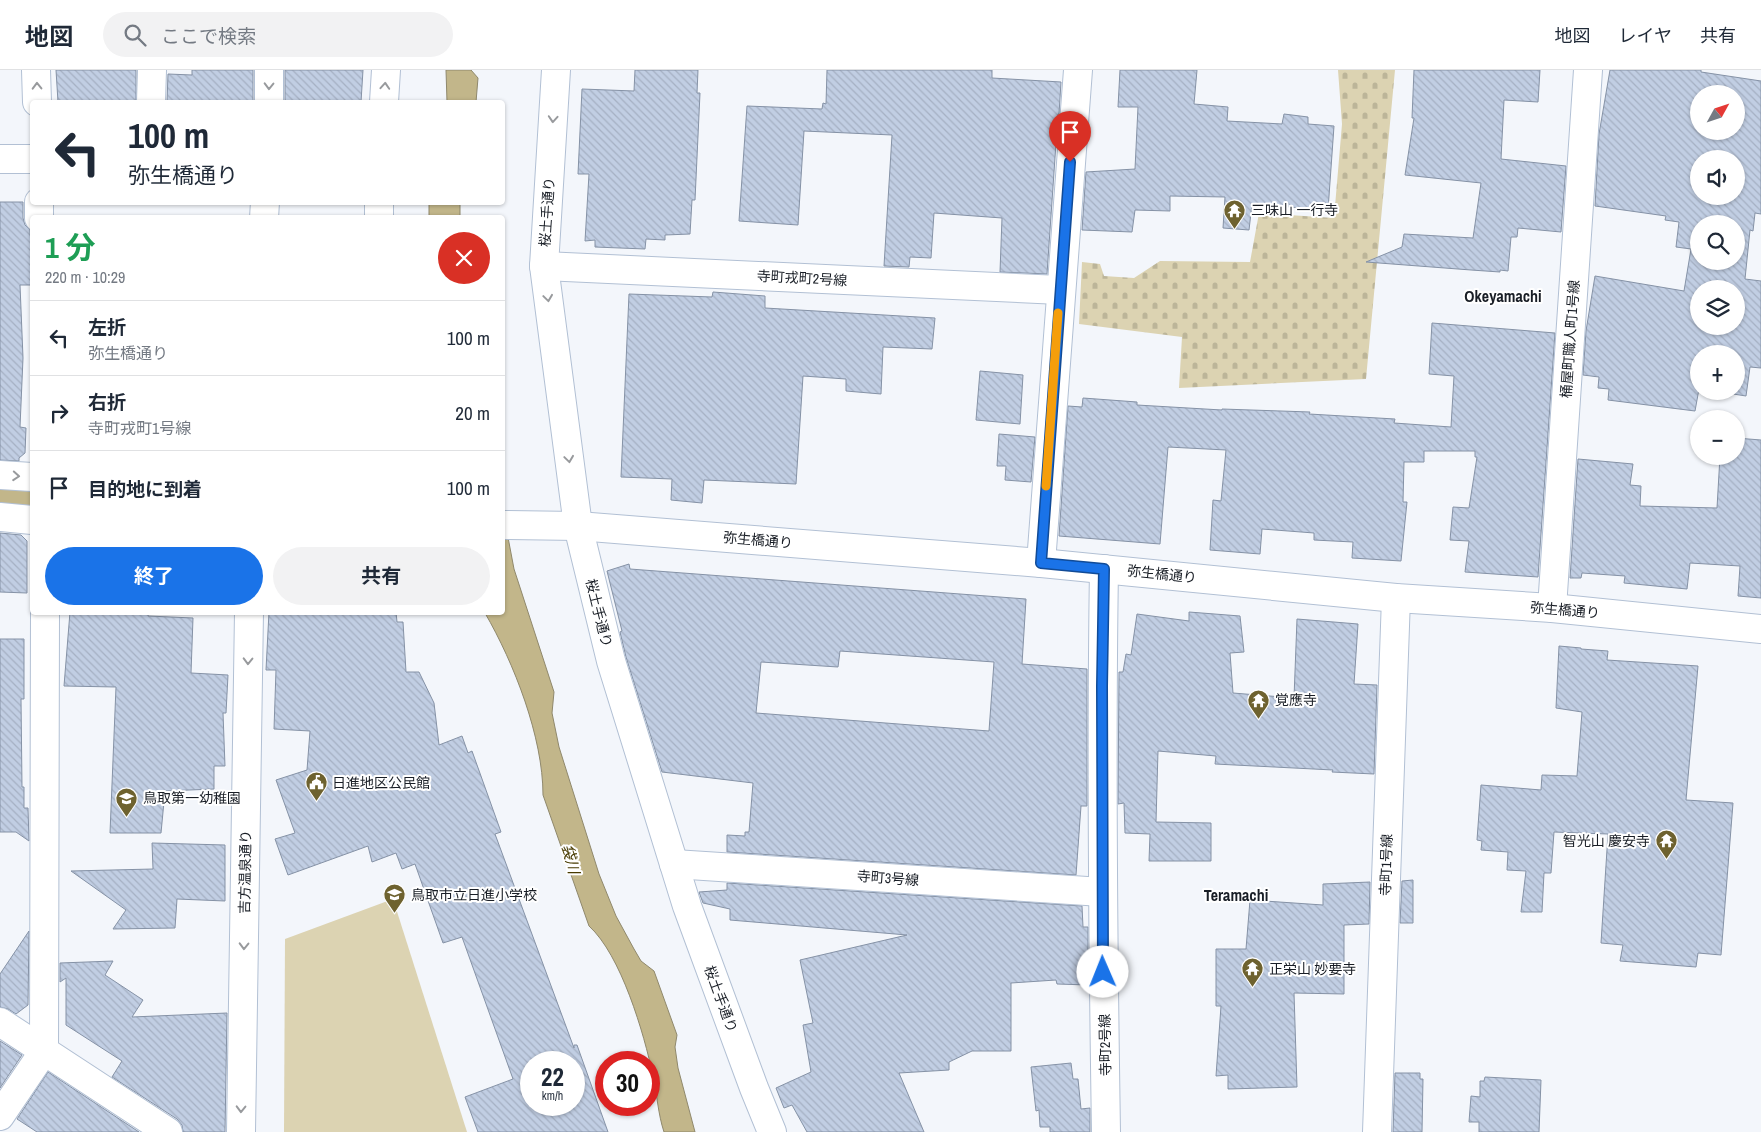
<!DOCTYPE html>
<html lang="ja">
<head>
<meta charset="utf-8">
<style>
	:root { --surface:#fff; --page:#f2f2f3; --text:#1f2937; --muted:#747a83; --line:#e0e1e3; --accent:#1a73e8 }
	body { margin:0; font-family:"Archivo Narrow","Noto Sans JP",sans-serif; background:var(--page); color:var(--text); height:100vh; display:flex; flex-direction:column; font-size:19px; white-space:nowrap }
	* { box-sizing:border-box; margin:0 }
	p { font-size:16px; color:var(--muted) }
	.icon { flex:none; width:28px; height:28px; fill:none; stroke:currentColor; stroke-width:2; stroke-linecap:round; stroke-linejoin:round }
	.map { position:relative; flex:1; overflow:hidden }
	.panel { position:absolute; left:30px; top:145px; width:475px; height:400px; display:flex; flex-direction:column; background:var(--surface); border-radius:5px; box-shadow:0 1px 4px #0004 }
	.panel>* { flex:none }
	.top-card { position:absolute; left:30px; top:30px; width:475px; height:105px; border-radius:5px; box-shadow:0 1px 4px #0004; background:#fff; color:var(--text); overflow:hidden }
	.needle { width:32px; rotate:50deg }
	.fabs { position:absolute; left:1690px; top:15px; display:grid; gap:10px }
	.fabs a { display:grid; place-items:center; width:55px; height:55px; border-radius:50%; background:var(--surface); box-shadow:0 1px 4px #0004; font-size:25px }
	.speed { position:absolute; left:520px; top:981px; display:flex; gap:10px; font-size:25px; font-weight:700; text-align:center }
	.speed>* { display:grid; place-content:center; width:65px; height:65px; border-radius:50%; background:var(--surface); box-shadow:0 1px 4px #0004; line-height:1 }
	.speed small { font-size:12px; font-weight:400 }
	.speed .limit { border:8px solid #d22; background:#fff; color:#111 }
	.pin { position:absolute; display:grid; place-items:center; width:42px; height:42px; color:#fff; margin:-51px -21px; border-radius:50% 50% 50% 0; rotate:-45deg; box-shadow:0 0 5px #0007 }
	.pin .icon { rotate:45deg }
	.me { position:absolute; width:55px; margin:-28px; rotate:359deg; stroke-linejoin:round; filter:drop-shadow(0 0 4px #0008) }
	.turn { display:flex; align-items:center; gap:18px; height:105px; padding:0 15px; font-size:22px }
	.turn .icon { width:65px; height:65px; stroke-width:2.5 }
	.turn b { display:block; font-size:35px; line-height:42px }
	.round { display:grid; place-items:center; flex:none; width:52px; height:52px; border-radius:26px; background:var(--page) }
	.summary { display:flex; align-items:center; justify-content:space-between; height:85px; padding:0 15px }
	h1 { font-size:30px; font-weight:700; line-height:38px; color:#1e9e55 }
	.primary-button { display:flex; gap:10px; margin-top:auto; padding:10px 15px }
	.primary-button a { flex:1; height:58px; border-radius:30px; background:var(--accent); color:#fff; font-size:20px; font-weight:700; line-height:58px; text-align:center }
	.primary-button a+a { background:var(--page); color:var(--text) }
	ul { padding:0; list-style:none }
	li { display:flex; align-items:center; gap:15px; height:75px; padding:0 15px; border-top:1px solid var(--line) }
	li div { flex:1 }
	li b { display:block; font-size:19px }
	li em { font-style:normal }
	header { display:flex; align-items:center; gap:30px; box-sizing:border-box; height:70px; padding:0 25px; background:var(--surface); border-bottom:1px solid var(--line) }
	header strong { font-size:24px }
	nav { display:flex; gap:28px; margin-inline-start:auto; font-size:18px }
	.search { width:350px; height:45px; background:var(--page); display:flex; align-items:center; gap:12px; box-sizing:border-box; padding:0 18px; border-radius:28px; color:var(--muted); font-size:19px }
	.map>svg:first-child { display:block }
	.cemetery { fill:url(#cemetery-stones) }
	.garden { fill:#dcd3b2 }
	.water { fill:#c2b68a; stroke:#8f886c }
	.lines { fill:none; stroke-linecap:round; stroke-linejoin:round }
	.river { stroke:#c2b68a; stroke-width:49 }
	.building { fill:url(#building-back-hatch); stroke:#8592a6; fill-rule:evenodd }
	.street-casing { stroke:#b2c0d4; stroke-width:30 }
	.secondary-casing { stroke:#b2c0d4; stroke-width:30 }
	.street { stroke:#fff; stroke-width:28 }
	.secondary { stroke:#fff; stroke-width:28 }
	.oneway { stroke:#989a9d }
	.route-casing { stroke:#114b97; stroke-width:12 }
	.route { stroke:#1a73e8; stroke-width:9 }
	.slow { stroke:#f59e0b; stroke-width:9 }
	.labels { text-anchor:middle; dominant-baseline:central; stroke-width:4; stroke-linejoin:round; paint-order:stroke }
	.poi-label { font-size:14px; fill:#191e26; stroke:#fff; text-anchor:start }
	.street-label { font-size:14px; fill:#191e26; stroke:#fff }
	.water-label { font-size:15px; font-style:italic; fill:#473a00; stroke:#fff }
	.quarter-label { font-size:16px; font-weight:bold; fill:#191e26; stroke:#fff }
</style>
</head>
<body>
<header>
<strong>地図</strong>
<div class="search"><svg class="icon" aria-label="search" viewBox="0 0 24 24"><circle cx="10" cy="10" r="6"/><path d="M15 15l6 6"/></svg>ここで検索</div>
<nav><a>地図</a><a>レイヤ</a><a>共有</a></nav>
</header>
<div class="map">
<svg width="1761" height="1062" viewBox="0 0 1761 1062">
	<defs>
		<pattern id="cemetery-stones" width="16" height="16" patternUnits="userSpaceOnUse" patternTransform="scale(1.25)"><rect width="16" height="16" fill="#dcd3b2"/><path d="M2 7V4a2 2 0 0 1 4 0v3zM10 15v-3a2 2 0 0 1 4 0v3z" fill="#bcb599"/></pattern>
		<pattern id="building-back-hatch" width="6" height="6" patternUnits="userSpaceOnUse" patternTransform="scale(1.25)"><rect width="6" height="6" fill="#c1cee3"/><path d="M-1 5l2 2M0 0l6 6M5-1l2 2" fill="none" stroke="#a5b0c3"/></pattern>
	</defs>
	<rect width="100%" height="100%" fill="#f3f6fb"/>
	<path class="cemetery" d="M1338,0H1395L1366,309L1179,318L1182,267L1079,254L1082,192L1100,194L1104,206L1134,208L1160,191L1250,192L1259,143L1334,148L1342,54Z"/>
	<path class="garden" d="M393,829L467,1062H284L285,869Z"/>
	<g class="water">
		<path d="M446,0H471L478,8L476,32H447Z"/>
		<rect x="429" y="133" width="31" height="14"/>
		<path d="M503,441L514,499L554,622L552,643L559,677L599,804L616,846L634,879L641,891L654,901L677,965L675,977L678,998L695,1062H664C658,1044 657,1024 653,1006C644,963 621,885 589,856L543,725C543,667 514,593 485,543L502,542Z"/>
	</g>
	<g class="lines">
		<path class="river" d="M0,428L32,430"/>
	</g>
	<g class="building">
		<path d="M56,0H136V32H58Z"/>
		<path d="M192,0H253V32H167L168,4L192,5Z"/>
		<path d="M285,0H363L361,32H285Z"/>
		<path d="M635,0H698L697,23H700L695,130H692L690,164L665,165V170L646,169L645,179L595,177V170L585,171L589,104H578L582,19L634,21Z"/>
		<path d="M827,0H992V8L1061,12L1059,44H1058L1047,204L1000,202L1002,148L934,143L931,188L910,187L909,197L884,196L892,65L804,61L798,155L739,151L747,36L822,39L823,33L826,34Z"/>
		<path d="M1120,0H1197L1194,34L1228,37L1227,51L1282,54L1284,44L1308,47V54L1334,56L1328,140L1252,134L1249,160L1223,158L1225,127L1170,126V141L1135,140L1132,162L1082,160L1086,102L1135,99L1138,37H1118Z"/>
		<path d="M1414,0H1540L1538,32L1504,30L1501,89L1566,96L1561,162L1518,158L1517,167H1511L1508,201L1500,200V202L1471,200L1366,192L1402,177L1404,164L1473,168L1481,113L1405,105L1414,48H1412Z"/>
		<path d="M1610,0H1701V2L1761,11V144L1755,143L1753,161L1750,160L1745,209L1761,211V298L1750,297L1746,326L1714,321H1736V284H1699V319L1695,341L1608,330L1609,319L1598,318L1599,307L1583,305L1586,261L1595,206L1684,221L1691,179L1676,177L1679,152L1665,150L1666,146L1595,136L1599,64ZM1699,24H1736V61H1699ZM1699,89H1736V126H1699ZM1699,154H1736V191H1699ZM1699,219H1736V256H1699Z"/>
		<path d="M0,132H23V148L25,155L30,160L32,193V215H20L23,288L20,357L26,358L25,383L19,388V391L0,390Z"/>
		<path d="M713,222L765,226V238L935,248L932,279L883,277L881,324L846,321V309L803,306L796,414L704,410L702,433L671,430L672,409L621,407L629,224L712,227Z"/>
		<path d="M1432,253L1555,263L1538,507L1465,502L1469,471L1450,470L1453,437L1469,438L1477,387H1475V381H1424V392H1404L1403,432H1407L1401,491L1352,488L1353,472L1314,470V463L1262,459L1260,484L1210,480L1213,430L1221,431L1226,380L1168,377L1160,474L1059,466L1068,336L1082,337L1083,328L1137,332V335L1222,340V339L1310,342L1309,344L1395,349L1394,353L1451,357L1454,306L1429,304Z"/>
		<path d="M980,301L1023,305L1020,354L976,350Z"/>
		<path d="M999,364L1035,367L1031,412L1005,410L1006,396H997Z"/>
		<path d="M1736,368L1761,370V528L1738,526L1740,496L1690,493L1687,519L1624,513L1625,506L1582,503L1581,508H1570L1578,389L1633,394L1630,415L1641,416L1640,436L1717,438L1720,386H1736Z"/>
		<path d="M0,463L21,465L27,471V523L0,522Z"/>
		<path d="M629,494L630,499L1026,529L1022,594L1087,599V736H1081L1076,805L727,782V765L745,766V762H749L753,713L662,702L626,587L620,562L622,561L607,501ZM840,581L994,592L989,661L756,643L761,592L838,597Z"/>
		<path d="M70,542H149L148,546L193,548L191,603L228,605L226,643H223L225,696H214V719L165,721L161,763H110L116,617L64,616Z"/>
		<path d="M269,542H396L397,552H403L406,602H419L434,633L439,675L462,666L468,683L472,681L501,762L495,764L574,978V975H577L608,1062H478L465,1027L513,1009L462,867L443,873L415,794L402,799L396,783L372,792L368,776L288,805L275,769L295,763L276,710L307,700L310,661L274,659L276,600H266ZM531,992H574V1035H531Z"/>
		<path d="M1189,542L1240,546L1244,582L1230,583L1233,623L1294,628L1297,549L1358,554L1354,614L1377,615L1374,704L1332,702L1333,700L1215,694L1216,686L1158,681L1156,752L1211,753V791H1149L1150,764L1125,763L1124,733L1118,734L1119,602H1123L1126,584L1131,585L1137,544L1189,551Z"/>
		<path d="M0,569H24V629H21L22,717H24V738H28L29,771L16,762H0Z"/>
		<path d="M1559,576L1581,578V579L1608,581L1607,590L1698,596L1686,730L1733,733L1721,885L1698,883L1696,897L1620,891L1623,875L1601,873L1608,764L1554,762L1551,803H1544L1542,842H1521L1526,801L1507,800L1508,782L1481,780L1482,771L1477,770L1481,715L1541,720L1542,705L1577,706L1582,642L1556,638Z"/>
		<path d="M152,773L225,775V831L177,829L175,858L113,859L126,840L71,801L153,799Z"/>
		<path d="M1413,810V853H1400L1402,811Z"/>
		<path d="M1370,812L1369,854L1344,855V924L1294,923L1297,1017L1228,1019V1005L1216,1006L1221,936H1216V879H1246L1250,830L1323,835V814Z"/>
		<path d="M727,813L1082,836L1083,857H1088V915L1057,914L1056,910L1011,913V981H972L949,992V1000L899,1003L924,1062H807L792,1035L784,1038L776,1018L811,1002L803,955L813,953L800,890L907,865L730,850V839L703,833L699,822L727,820Z"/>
		<path d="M29,861L28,935L16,944L8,939L0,937V904Z"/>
		<path d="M113,891L105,905L143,930L132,947L227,943L225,1062H183L182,1055L177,1049L112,1007L122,991L66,955V908L60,912V893Z"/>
		<path d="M0,971L22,985L0,1018Z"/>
		<path d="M1071,993L1073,1009H1078L1081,1039L1090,1038V1062H1050V1057H1040L1039,1040L1036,1041L1031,997Z"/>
		<path d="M48,1002L139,1062H37L17,1049Z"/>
		<path d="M1395,1003H1420V1009H1423L1422,1062H1393Z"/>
		<path d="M1485,1007L1541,1010L1539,1062H1479V1052H1469L1471,1026L1480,1027V1011H1484Z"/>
	</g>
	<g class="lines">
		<defs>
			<g id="street">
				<path d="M36,0L37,32"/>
				<path d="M556,0L544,196L578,456L611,591L687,836L754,1018L772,1062"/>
				<path d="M151,32L152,0"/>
				<path d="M269,32V0"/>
				<path d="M384,32L386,0"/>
				<path d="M0,89H32"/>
				<path d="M39,132V148"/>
				<path d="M264,148L265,132"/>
				<path d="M379,148V132"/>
				<path d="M544,196L1060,220"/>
				<path d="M0,405L32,407"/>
				<path d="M0,447L32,450"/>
				<path d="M1041,493L1078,0"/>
				<path d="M1104,499C1101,687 1103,874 1106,1062"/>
				<path d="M1552,538L1588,0"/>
				<path d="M674,794L1102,822"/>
				<path d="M0,952L168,1062"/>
				<path d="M0,1046L44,981L45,542"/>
				<path d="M241,1062L249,542"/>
				<path d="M1377,1062L1396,528"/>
			</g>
			<path id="secondary" d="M502,455L578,456L1041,493L1396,528L1552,538L1761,559"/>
		</defs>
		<use href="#street" class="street-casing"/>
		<use href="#secondary" class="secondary-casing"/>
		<use href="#street" class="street"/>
		<use href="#secondary" class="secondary"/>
	</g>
	<defs><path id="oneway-chevron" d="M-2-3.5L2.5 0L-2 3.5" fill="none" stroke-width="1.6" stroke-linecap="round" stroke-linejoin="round" transform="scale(1.25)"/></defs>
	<g class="oneway">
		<use href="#oneway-chevron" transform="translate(37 16) rotate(-91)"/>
		<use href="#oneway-chevron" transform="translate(269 16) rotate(91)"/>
		<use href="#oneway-chevron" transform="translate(385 16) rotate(-86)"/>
		<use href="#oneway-chevron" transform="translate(553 49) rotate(94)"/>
		<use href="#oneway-chevron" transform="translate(548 228) rotate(82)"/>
		<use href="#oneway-chevron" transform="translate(569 389) rotate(82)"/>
		<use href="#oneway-chevron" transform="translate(16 406) rotate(4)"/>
		<use href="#oneway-chevron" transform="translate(248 591) rotate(91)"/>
		<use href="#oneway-chevron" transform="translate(244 876) rotate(91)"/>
		<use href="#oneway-chevron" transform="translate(241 1039) rotate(91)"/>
	</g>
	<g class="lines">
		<defs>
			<path id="route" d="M1070,92L1041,493L1104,499L1102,616L1103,902"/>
		</defs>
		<use href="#route" class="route-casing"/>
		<use href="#route" class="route"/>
		<path class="slow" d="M1046,416L1058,243"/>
	</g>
	<defs>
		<symbol id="temple-pin" viewBox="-11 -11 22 30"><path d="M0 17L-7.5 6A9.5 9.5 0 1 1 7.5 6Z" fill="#6e622f" stroke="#fff"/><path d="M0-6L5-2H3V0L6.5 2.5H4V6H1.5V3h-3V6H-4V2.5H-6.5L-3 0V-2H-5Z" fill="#fff"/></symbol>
		<symbol id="civic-pin" viewBox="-11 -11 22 30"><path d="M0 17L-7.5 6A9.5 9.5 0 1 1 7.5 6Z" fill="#6e622f" stroke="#fff"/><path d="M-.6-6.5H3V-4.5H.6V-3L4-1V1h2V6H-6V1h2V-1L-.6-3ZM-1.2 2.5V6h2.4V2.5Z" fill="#fff"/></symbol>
		<symbol id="school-pin" viewBox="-11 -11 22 30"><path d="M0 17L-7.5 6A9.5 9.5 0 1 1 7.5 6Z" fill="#6e622f" stroke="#fff"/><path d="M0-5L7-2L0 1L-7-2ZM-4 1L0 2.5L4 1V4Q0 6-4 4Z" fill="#fff"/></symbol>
	</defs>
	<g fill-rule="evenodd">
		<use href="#temple-pin" x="1222" y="128" width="25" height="34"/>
		<use href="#temple-pin" x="1246" y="618" width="25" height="34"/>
		<use href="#civic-pin" x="304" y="700" width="25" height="34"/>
		<use href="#school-pin" x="114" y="716" width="25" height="34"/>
		<use href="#temple-pin" x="1654" y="758" width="25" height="34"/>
		<use href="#school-pin" x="382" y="812" width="25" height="34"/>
		<use href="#temple-pin" x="1240" y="886" width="25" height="34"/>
	</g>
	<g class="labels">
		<g class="poi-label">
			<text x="1251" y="140">三味山 一行寺</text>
			<text x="1275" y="630">覚應寺</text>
			<text x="332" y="713">日進地区公民館</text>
			<text x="143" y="728">鳥取第一幼稚園</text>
			<text x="1650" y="771" text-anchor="end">智光山 慶安寺</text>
			<text x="411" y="825">鳥取市立日進小学校</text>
			<text x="1269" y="899">正栄山 妙要寺</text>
		</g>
		<g class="street-label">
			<text transform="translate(547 142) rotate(-86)">桜土手通り</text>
			<text transform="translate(802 208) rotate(3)">寺町戎町2号線</text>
			<text transform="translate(1570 269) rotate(-86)">桶屋町職人町1号線</text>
			<text transform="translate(758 470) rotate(5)">弥生橋通り</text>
			<text transform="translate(1162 504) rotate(6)">弥生橋通り</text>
			<text transform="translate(1565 540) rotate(5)">弥生橋通り</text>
			<text transform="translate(599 543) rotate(76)">桜土手通り</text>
			<text transform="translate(1386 795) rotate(-88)">寺町1号線</text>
			<text transform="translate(245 802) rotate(-89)">吉方温泉通り</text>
			<text transform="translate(888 808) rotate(4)">寺町3号線</text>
			<text transform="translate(721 929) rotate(70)">桜土手通り</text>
			<text transform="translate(1105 975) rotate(-91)">寺町2号線</text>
		</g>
		<g class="water-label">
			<text transform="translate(571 789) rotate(76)">袋川</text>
		</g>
		<g class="quarter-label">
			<text x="1503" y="226">Okeyamachi</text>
			<text x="1236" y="825">Teramachi</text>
		</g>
	</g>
</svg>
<div class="fabs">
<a><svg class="needle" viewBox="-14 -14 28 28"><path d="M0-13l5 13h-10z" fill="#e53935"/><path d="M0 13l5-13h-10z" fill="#747a83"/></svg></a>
<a><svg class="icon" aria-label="sound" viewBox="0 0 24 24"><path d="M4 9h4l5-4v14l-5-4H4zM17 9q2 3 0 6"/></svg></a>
<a><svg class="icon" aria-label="search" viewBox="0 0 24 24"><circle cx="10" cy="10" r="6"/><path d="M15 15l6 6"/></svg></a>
<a><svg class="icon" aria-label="layers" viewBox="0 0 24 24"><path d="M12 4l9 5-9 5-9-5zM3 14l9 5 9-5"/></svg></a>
<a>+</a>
<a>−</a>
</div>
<div class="speed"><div>22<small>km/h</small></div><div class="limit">30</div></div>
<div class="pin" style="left:1070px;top:92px;background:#d93025"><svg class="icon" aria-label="arrive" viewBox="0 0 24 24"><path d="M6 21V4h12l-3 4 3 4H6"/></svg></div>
<svg class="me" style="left:1103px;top:902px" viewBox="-20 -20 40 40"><circle r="19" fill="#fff"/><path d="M0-13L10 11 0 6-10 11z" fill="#1a73e8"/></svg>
<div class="top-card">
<div class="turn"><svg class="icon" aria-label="left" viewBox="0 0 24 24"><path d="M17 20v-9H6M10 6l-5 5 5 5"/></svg><div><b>100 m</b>弥生橋通り</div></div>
</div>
<section class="panel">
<div class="summary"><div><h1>1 分</h1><p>220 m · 10:29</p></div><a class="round" style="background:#d93025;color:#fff"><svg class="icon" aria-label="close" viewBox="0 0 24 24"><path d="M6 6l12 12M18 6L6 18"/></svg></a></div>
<ul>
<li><svg class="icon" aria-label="left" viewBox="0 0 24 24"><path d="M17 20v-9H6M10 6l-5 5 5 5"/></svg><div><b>左折</b><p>弥生橋通り</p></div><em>100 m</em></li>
<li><svg class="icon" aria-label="right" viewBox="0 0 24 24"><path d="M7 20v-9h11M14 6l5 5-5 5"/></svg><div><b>右折</b><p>寺町戎町1号線</p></div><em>20 m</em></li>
<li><svg class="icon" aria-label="arrive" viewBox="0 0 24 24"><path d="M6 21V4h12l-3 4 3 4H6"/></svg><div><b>目的地に到着</b></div><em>100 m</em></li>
</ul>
<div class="primary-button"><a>終了</a><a>共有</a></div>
</section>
</div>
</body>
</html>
